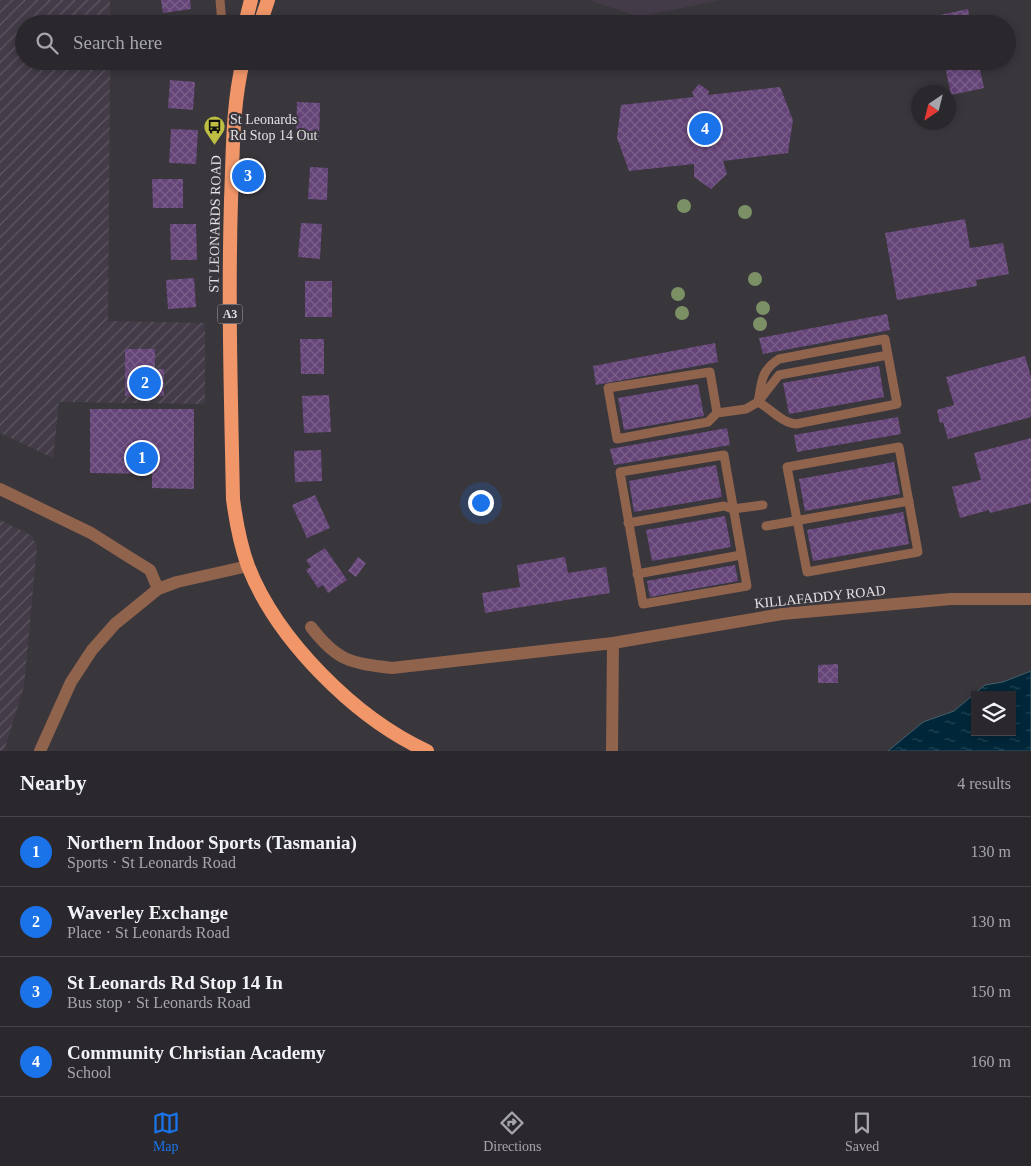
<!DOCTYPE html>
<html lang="en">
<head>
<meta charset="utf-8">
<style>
  body { margin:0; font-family:Georgia,serif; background:#373439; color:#f1f3f6 }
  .controls { position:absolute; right:15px; bottom:15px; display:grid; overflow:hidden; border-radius:0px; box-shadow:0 2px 8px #0003 }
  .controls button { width:45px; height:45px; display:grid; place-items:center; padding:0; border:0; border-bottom:1px solid #474449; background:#2b282d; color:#f1f3f6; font:25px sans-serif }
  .compass { position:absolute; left:911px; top:85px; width:45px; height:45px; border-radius:50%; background:#2b282d; box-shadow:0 2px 8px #0003; rotate:215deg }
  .you { position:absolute; left:480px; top:502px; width:18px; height:18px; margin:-12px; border:4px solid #fff; border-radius:50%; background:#1a73e8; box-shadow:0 0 0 8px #1a73e833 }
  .badge { display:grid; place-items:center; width:32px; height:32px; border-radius:50%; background:#1a73e8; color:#fff; font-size:16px; font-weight:700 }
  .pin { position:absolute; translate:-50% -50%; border:2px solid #fff; box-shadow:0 1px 5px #0006 }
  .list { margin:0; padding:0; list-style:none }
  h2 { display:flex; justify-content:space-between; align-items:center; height:65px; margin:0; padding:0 20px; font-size:21px }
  h2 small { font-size:16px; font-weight:400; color:#a6a6aa }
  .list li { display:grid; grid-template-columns:32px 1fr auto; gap:15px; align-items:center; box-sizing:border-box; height:70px; padding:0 20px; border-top:1px solid #474449 }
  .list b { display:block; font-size:19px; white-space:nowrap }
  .list p { margin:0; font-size:16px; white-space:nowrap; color:#a6a6aa }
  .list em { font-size:16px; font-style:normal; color:#a6a6aa }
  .icon { flex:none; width:28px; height:28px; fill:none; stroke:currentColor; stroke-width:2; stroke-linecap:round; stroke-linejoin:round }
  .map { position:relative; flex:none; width:1031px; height:751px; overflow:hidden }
  .search { position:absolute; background:#2b282d; box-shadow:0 2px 8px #0003; left:15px; right:15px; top:15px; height:55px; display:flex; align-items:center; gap:12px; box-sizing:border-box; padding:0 18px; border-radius:28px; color:#a6a6aa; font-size:19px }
  .sheet { height:345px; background:#2b282d }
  nav { display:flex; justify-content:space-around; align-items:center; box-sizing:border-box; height:70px; border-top:1px solid #474449; background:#2b282d; font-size:14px; color:#a6a6aa }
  nav a { display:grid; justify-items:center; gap:2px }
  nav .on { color:#1a73e8 }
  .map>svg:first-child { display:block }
</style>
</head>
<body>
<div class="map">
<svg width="1031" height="751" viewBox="0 0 1031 751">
  <defs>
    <pattern id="industrial-furrows" width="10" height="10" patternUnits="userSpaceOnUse" patternTransform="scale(1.25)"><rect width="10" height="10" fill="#433c48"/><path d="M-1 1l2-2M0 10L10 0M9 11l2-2" fill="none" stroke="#5e5862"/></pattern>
    <pattern id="water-ripples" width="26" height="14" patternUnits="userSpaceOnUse" patternTransform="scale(1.25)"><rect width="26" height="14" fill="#002739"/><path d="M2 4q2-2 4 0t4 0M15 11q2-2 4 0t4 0" fill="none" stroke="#254656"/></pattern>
    <pattern id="building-cross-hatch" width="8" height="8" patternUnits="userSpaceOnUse" patternTransform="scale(1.25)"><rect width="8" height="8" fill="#654478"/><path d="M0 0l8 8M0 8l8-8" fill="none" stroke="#7b5f8b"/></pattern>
  </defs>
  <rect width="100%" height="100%" fill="#39363c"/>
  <path fill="#433c48" d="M 589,0 L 721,0 L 639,17 Z"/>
  <g fill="url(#industrial-furrows)">
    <path d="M 0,0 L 110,0 L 110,24 L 24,24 L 24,61 L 110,61 L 108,321 L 205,323 L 205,404 L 59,402 L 53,458 L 0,433 Z"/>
    <path d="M 0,520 L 31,535 L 37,546 L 24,686 L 4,751 L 0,751 Z"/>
  </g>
  <path fill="url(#water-ripples)" stroke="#445f6d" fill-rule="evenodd" d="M 1031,671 L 1031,751 L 888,751 L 923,722 L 954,711 L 985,685 L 1003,682 ZM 975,695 L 1012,695 L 1012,732 L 975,732 Z"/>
  <g fill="url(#building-cross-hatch)">
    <path d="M 161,0 L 190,0 L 191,9 L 163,13 Z"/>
    <path d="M 968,9 L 971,24 L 937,24 L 935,16 Z"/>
    <path d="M 944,61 L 978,61 L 984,88 L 951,95 Z"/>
    <path d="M 170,80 L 195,82 L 193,110 L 168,108 Z"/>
    <path d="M 699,84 L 709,91 L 708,95 L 780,87 L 793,120 L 788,153 L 723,161 L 727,174 L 711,189 L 694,177 L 694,164 L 629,171 L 617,138 L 621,105 L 694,97 L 692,92 Z"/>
    <path d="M 297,102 L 320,103 L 319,142 L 296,141 Z"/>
    <path d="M 171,129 L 198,130 L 196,164 L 169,163 Z"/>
    <path d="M 310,167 L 328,168 L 327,200 L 308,199 Z"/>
    <path d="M 152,179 L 183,179 L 183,208 L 153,208 Z"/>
    <path d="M 965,219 L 970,248 L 1003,243 L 1009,274 L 976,280 L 977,286 L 897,300 L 885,233 Z"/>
    <path d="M 301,223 L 322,224 L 320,259 L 298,257 Z"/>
    <path d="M 170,224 L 196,224 L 197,260 L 171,260 Z"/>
    <path d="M 194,278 L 196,307 L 168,309 L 166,280 Z"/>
    <rect x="305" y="281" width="27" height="36"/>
    <path d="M 887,314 L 890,330 L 763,354 L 759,338 Z"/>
    <path d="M 300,339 L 324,339 L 324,374 L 301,374 Z"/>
    <path d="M 715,343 L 718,362 L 596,385 L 593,366 Z"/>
    <path d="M 125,349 L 155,349 L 155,369 L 164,369 L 164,396 L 125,396 Z"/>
    <path d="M 1025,356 L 1031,377 L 1031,417 L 948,439 L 943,422 L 940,423 L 937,410 L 954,405 L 946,377 Z"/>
    <path d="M 879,366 L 884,397 L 789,414 L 783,383 Z"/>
    <path d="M 698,384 L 704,416 L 624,430 L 618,398 Z"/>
    <path d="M 329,395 L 331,432 L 304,433 L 302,396 Z"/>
    <path d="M 90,409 L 194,409 L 194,489 L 152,488 L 152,474 L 90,473 Z"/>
    <path d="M 898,417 L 901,434 L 797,452 L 794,435 Z"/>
    <path d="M 727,428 L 730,445 L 614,465 L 610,449 Z"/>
    <path d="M 1031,438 L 1031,503 L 990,513 L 989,510 L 960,518 L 952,487 L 981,480 L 974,453 Z"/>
    <path d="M 321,450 L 322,481 L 295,482 L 294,451 Z"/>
    <path d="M 894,462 L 900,494 L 805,511 L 799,479 Z"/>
    <path d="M 716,465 L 722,497 L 634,512 L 629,481 Z"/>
    <path d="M 315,495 L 330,528 L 307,538 L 292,505 Z"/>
    <path d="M 903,512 L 909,544 L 813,561 L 807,530 Z"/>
    <path d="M 725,516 L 731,547 L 652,561 L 646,530 Z"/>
    <path d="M 325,548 L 347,580 L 328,593 L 323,585 L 318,588 L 306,570 L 311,567 L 306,560 Z"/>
    <path d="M 358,557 L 366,563 L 356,577 L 348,571 Z"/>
    <path d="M 565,557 L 568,573 L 606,567 L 610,593 L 485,613 L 482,593 L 520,587 L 517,565 Z"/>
    <path d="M 735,565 L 738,581 L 650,597 L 647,581 Z"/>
    <path d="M 838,664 L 838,683 L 818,683 L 818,665 Z"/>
  </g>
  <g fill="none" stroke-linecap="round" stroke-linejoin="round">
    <g stroke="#90634d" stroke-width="9">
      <path d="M 220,0 L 222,24"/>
      <path d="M 717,413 L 710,372 L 608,388 L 617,439 L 708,422 L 717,413 L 746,409 L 758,402 C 762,383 760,371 779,359 L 885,339 L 897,404 L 796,424 C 782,423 770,408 758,402 L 779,375 L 888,355"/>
      <path d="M 899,447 L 918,552 L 807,572 L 787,467 Z"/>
      <path d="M 724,455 L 747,586 L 643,604 L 620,472 Z"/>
      <path d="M 628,523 L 724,506 L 733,509 L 763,505"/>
      <path d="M 766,526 L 909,501"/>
      <path d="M 637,574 L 741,555"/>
    </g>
    <g stroke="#90634d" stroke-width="12">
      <path d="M 0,489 L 91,533 L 129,557 L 150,570 L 158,589"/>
      <path d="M 311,627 C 337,661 350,663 392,668 L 613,643 L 782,614 L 951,599 L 1031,599"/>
      <path d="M 612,751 L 613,643"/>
    </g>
    <path stroke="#90634d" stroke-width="12" d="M 40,751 L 71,682 L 92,650 L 115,624 L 158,589 L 177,582 L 248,566"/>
    <g stroke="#f09669" stroke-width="14">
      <path d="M 245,24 L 251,0"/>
      <path d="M 260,24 L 268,0"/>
      <path d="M 243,61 C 232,107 233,154 231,200 C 228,300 231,400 233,499 C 236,522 240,544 248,566 C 277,640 355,718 427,751"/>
    </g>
  </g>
  <g fill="#7b9165">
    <circle cx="684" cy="206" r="7"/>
    <circle cx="745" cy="212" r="7"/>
    <circle cx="755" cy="279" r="7"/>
    <circle cx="678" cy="294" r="7"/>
    <circle cx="763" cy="308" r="7"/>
    <circle cx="682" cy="313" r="7"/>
    <circle cx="760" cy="324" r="7"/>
  </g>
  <defs>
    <symbol id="bus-pin" viewBox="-11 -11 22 30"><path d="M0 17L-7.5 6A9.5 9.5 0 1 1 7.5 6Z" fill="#bebf42" stroke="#39363c"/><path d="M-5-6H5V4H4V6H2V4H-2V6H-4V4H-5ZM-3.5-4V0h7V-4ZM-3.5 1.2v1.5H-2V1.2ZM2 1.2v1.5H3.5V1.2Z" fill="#111"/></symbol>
  </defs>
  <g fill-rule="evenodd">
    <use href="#bus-pin" x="202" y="114" width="25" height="34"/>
  </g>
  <g text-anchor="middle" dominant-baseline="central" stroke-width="4.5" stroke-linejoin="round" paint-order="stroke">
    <rect fill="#39363c" stroke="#b0aeb2" stroke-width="1" x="217.5" y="304.5" width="25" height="19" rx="4"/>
    <g font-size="12" font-weight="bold" fill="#e3e1e5">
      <text x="230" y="314">A3</text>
    </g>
    <g font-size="14" fill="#e3e1e5" stroke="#39363c" text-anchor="start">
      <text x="230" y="119">St Leonards<tspan x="230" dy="16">Rd Stop 14 Out</tspan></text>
    </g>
    <g font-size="14" fill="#e3e1e5" stroke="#39363c">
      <text transform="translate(215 224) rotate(-89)">ST LEONARDS ROAD</text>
      <text transform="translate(820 597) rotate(-6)">KILLAFADDY ROAD</text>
    </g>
  </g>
</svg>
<div class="controls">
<button><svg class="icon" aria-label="layers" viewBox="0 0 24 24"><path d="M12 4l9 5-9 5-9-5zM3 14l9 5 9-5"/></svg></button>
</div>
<svg class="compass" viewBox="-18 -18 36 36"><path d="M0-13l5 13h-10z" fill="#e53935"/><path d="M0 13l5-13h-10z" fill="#a6a6aa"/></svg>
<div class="you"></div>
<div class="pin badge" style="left:142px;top:458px">1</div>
<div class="pin badge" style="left:145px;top:383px">2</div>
<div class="pin badge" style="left:248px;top:176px">3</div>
<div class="pin badge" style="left:705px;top:129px">4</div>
<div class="search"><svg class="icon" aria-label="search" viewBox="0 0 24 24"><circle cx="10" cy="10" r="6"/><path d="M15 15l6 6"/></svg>Search here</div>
</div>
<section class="sheet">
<h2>Nearby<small>4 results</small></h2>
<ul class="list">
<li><span class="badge">1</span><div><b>Northern Indoor Sports (Tasmania)</b><p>Sports · St Leonards Road</p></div><em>130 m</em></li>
<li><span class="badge">2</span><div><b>Waverley Exchange</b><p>Place · St Leonards Road</p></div><em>130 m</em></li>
<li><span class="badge">3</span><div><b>St Leonards Rd Stop 14 In</b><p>Bus stop · St Leonards Road</p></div><em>150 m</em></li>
<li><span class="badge">4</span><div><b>Community Christian Academy</b><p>School</p></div><em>160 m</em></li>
</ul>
</section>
<nav>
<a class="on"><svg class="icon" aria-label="map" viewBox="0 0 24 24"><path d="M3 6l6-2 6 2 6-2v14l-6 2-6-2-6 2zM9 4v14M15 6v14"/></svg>Map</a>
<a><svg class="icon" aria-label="directions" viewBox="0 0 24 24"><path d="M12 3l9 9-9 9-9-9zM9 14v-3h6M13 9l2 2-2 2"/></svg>Directions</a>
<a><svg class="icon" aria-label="saved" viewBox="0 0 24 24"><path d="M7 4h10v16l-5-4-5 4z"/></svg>Saved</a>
</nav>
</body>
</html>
